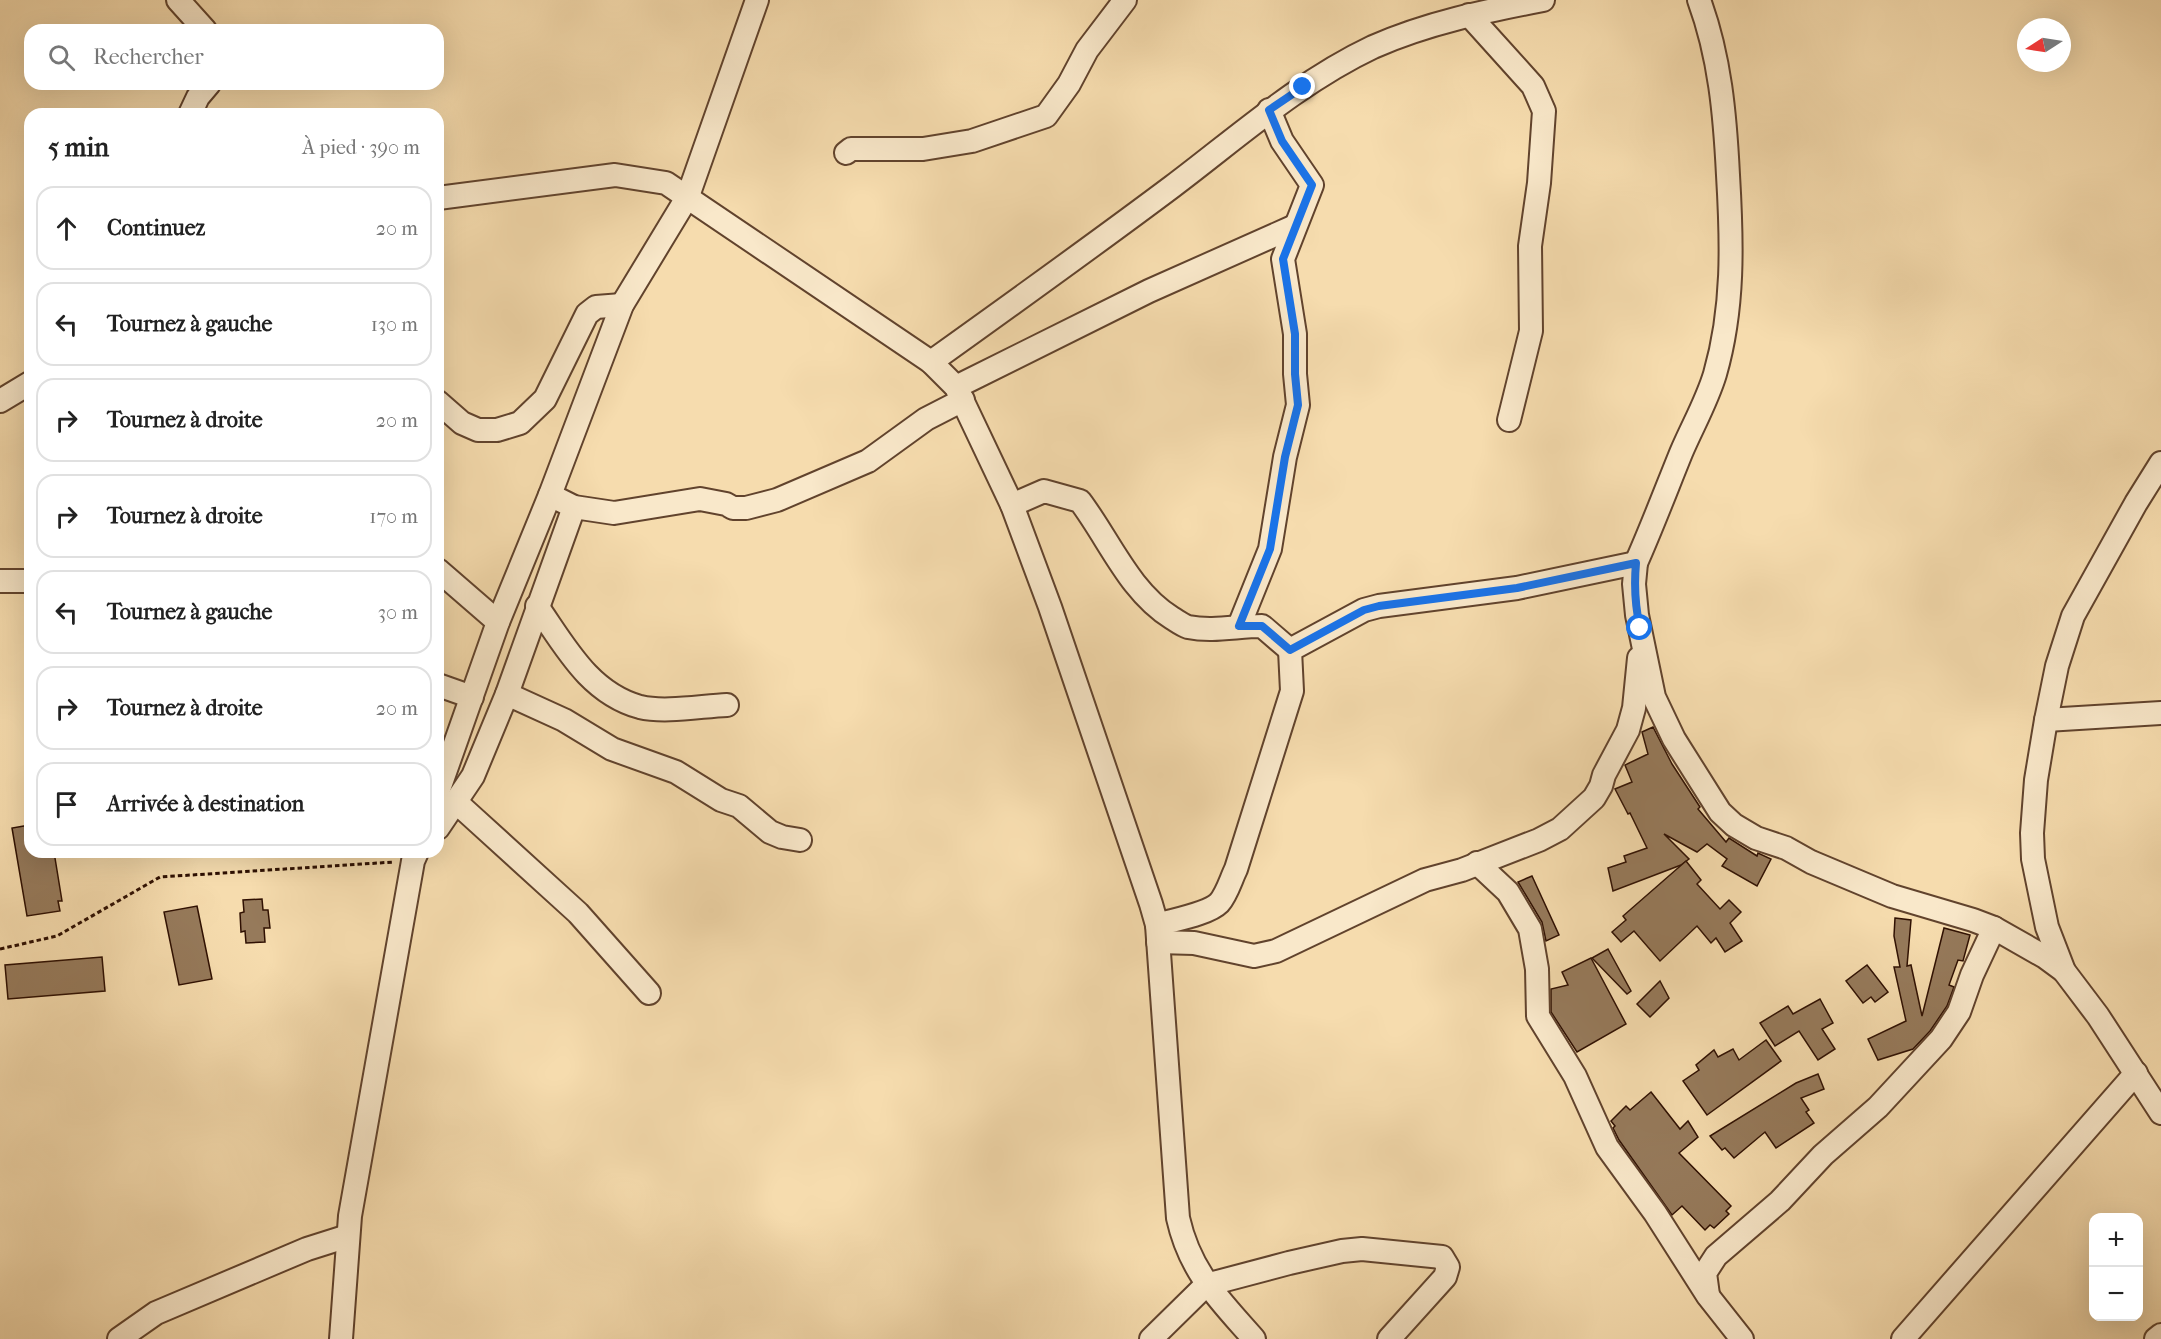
<!DOCTYPE html>
<html lang="fr">
<head>
<meta charset="utf-8">
<style>
  body { margin:0; font-family:"IM FELL French Canon",serif; background:#f2f2f2; color:#222 }
  .controls { position:absolute; right:18px; bottom:18px; display:grid; overflow:hidden; border-radius:12px; box-shadow:0 6px 24px #0002 }
  .controls button { width:54px; height:54px; display:grid; place-items:center; padding:0; border:0; border-bottom:2px solid #e0e0e0; background:#fff; color:#222; font:30px sans-serif }
  .compass { position:absolute; left:2017px; top:18px; width:54px; height:54px; border-radius:50%; background:#fff; box-shadow:0 6px 24px #0002; rotate:258deg }
  .stop { position:absolute; width:18px; height:18px; margin:-14px; border:4px solid #1a73e8; border-radius:50%; background:#fff }
  .stop.end { background:#1a73e8; border-color:#fff; box-shadow:0 2px 6px #0008 }
  .list { margin:0; padding:0; list-style:none }
  h2 { display:flex; justify-content:space-between; align-items:center; height:78px; margin:0; padding:0 24px; font-size:26px }
  h2 small { font-size:20px; font-weight:400; color:#767676 }
  .list li { display:grid; grid-template-columns:39px 1fr auto; gap:18px; align-items:center; box-sizing:border-box; height:84px; margin:0 12px 12px; padding:0 12px; border:2px solid #e0e0e0; border-radius:18px }
  .list b { display:block; font-size:22px; white-space:nowrap }
  .list em { font-size:20px; font-style:normal; color:#767676 }
  .icon { flex:none; width:33px; height:33px; fill:none; stroke:currentColor; stroke-width:2; stroke-linecap:round; stroke-linejoin:round }
  .map { position:relative; flex:none; width:2161px; height:1339px; overflow:hidden }
  .search { position:absolute; background:#fff; box-shadow:0 6px 24px #0002; left:24px; top:24px; width:420px; height:66px; display:flex; align-items:center; gap:15px; box-sizing:border-box; padding:0 21px; border-radius:18px; color:#767676; font-size:22px }
  .panel { position:absolute; background:#fff; box-shadow:0 6px 24px #0002; left:24px; top:108px; width:420px; height:750px; border-radius:18px }
  .map>svg:first-child { display:block }
</style>
</head>
<body>
<div class="map">
<svg width="2161" height="1339" viewBox="0 0 2161 1339">
  <rect width="100%" height="100%" fill="#f6dcae"/>
  <filter id="stains"><feTurbulence type="fractalNoise" baseFrequency=".00333" numOctaves="4"/><feColorMatrix values="0 0 0 0 .2 0 0 0 0 .09 0 0 0 0 .02 0 0 0 .5 -.17"/></filter>
  <radialGradient id="worn" r=".72"><stop offset=".6" stop-color="#630" stop-opacity="0"/><stop offset="1" stop-color="#630" stop-opacity=".3"/></radialGradient>
  <g fill="#967a5b" stroke="#2f1002" stroke-width="1.5">
    <path d="M 1653,727 L 1672,764 L 1700,807 L 1698,809 L 1726,842 L 1729,838 L 1757,856 L 1758,853 L 1771,859 L 1757,886 L 1722,866 L 1727,859 L 1707,844 L 1697,852 L 1664,834 L 1689,859 L 1681,865 L 1613,891 L 1608,868 L 1626,862 L 1624,856 L 1647,848 L 1630,813 L 1628,814 L 1615,789 L 1632,782 L 1625,765 L 1648,754 L 1642,732 Z"/>
    <path d="M 30,825 L 30,852 L 54,852 L 62,901 L 58,901 L 60,911 L 27,916 L 12,828 Z"/>
    <path d="M 1686,861 L 1701,880 L 1697,884 L 1720,909 L 1729,900 L 1741,912 L 1730,923 L 1742,941 L 1725,952 L 1716,938 L 1711,943 L 1697,926 L 1660,961 L 1634,931 L 1621,942 L 1612,932 L 1626,920 L 1623,916 Z"/>
    <path d="M 1532,876 L 1559,935 L 1546,941 L 1542,922 L 1518,882 Z"/>
    <path d="M 262,899 L 263,910 L 268,910 L 270,928 L 264,928 L 265,942 L 246,943 L 245,931 L 241,932 L 240,913 L 244,912 L 243,900 Z"/>
    <path d="M 197,906 L 212,979 L 179,985 L 164,912 Z"/>
    <path d="M 1895,918 L 1911,920 L 1907,966 L 1911,965 L 1922,1016 L 1944,928 L 1970,935 L 1963,961 L 1958,960 L 1949,985 L 1954,987 L 1947,1006 L 1930,1031 L 1913,1049 L 1878,1060 L 1868,1039 L 1906,1021 L 1894,967 L 1900,967 L 1894,936 Z"/>
    <path d="M 1608,949 L 1631,991 L 1627,994 L 1592,958 Z"/>
    <path d="M 102,957 L 105,991 L 8,999 L 5,965 Z"/>
    <path d="M 1591,958 L 1626,1024 L 1577,1052 L 1551,1012 L 1551,989 L 1568,985 L 1562,972 Z"/>
    <path d="M 1867,965 L 1888,992 L 1875,1002 L 1871,997 L 1863,1003 L 1846,981 Z"/>
    <path d="M 1660,981 L 1669,998 L 1650,1017 L 1637,1004 Z"/>
    <path d="M 1820,999 L 1833,1023 L 1822,1029 L 1835,1049 L 1818,1060 L 1799,1031 L 1775,1046 L 1760,1023 L 1788,1006 L 1793,1014 Z"/>
    <path d="M 1766,1040 L 1781,1061 L 1707,1115 L 1683,1081 L 1699,1070 L 1696,1065 L 1714,1050 L 1718,1057 L 1733,1049 L 1739,1060 Z"/>
    <path d="M 1818,1074 L 1824,1089 L 1801,1098 L 1809,1110 L 1806,1112 L 1814,1123 L 1776,1148 L 1765,1132 L 1734,1158 L 1725,1148 L 1722,1150 L 1710,1136 L 1796,1083 Z"/>
    <path d="M 1651,1092 L 1680,1129 L 1688,1121 L 1698,1137 L 1679,1153 L 1731,1206 L 1726,1211 L 1729,1214 L 1714,1228 L 1710,1225 L 1705,1230 L 1682,1206 L 1672,1215 L 1619,1140 L 1613,1128 L 1615,1126 L 1611,1121 L 1626,1106 L 1630,1110 Z"/>
  </g>
  <g fill="none" stroke-linecap="round" stroke-linejoin="round">
    <defs>
      <g id="minor">
        <path d="M 178,0 L 205,30"/>
        <path d="M 1699,0 C 1720,57 1725,115 1728,175 C 1732,242 1734,308 1715,374 C 1707,401 1692,427 1681,453 C 1666,490 1652,527 1636,563 L 1634,584 L 1637,615 L 1654,697 L 1674,739 L 1720,812 L 1734,825 L 1756,838 L 1786,848 L 1811,862 L 1892,896 L 1973,920 L 1994,928 L 2045,957 L 2064,971"/>
        <path d="M 1469,15 L 1533,86 L 1544,111 L 1539,183 L 1530,246 L 1531,331 L 1509,420"/>
        <path d="M 190,114 L 198,97 L 209,84"/>
        <path d="M 846,153 L 851,149 L 923,149 L 972,141 L 1046,116 L 1069,84 L 1087,50 L 1125,0"/>
        <path d="M 438,198 L 615,175 L 666,183 L 931,362 L 956,387 L 1012,505 L 1050,607 L 1151,904 L 1157,925 L 1178,1218 C 1190,1272 1219,1299 1254,1339"/>
        <path d="M 931,362 C 1012,304 1093,246 1173,186 C 1238,137 1299,82 1373,47 C 1427,23 1486,11 1543,0"/>
        <path d="M 956,387 L 1149,291 L 1295,226"/>
        <path d="M 0,401 L 30,383"/>
        <path d="M 438,402 L 462,423 L 478,430 L 497,430 L 520,423 L 545,399 L 587,314 L 596,307 L 622,305"/>
        <path d="M 2161,463 L 2136,503 L 2073,616 L 2057,666 L 2046,720 L 2036,780 L 2032,833 L 2033,859 L 2047,927 L 2064,971 L 2098,1016 L 2161,1113"/>
        <path d="M 550,495 L 574,507 L 614,513 L 700,499 L 726,504 L 733,508 L 746,508 L 777,500 L 868,461 L 926,419 L 963,400"/>
        <path d="M 1012,505 L 1044,491 L 1080,501 C 1110,541 1129,591 1172,618 C 1177,621 1182,625 1188,627 C 1213,632 1237,626 1262,626 L 1290,650"/>
        <path d="M 438,570 L 498,622"/>
        <path d="M 0,581 L 30,581"/>
        <path d="M 537,606 C 565,646 589,693 640,707 C 665,713 702,706 727,705"/>
        <path d="M 1239,626 L 1270,549 L 1285,457 L 1298,405 L 1295,374 L 1295,334 L 1283,259 L 1312,185 L 1282,141 L 1269,110"/>
        <path d="M 438,685 L 472,697"/>
        <path d="M 507,694 L 564,720 L 612,749 L 676,772 L 721,800 L 739,806 L 770,832 L 782,837 L 800,840"/>
        <path d="M 2046,720 L 2161,713"/>
        <path d="M 438,792 L 498,622 L 550,495 L 622,305 L 688,196 L 757,0"/>
        <path d="M 457,803 L 578,913 L 649,993"/>
        <path d="M 438,828 L 473,776 L 507,694 L 574,507"/>
        <path d="M 1477,863 L 1508,892 L 1530,929 L 1537,969 L 1538,1016 L 1575,1076 L 1607,1147 L 1655,1213 L 1708,1296 L 1742,1339"/>
        <path d="M 1157,925 C 1173,920 1208,914 1219,903 C 1227,894 1231,879 1236,869 L 1292,691 L 1290,650 L 1364,610 L 1379,606 L 1517,588 L 1636,563"/>
        <path d="M 1158,942 L 1194,943 L 1254,956 L 1276,951 L 1425,880 L 1462,870 L 1539,840 L 1560,829 L 1594,798 L 1601,786 L 1604,775 L 1628,730 L 1634,708 L 1639,658"/>
        <path d="M 1708,1295 L 1705,1273 L 1716,1256 L 1780,1201 L 1823,1155 L 1878,1107 L 1941,1039 L 1959,1012 L 1972,975 L 1994,928"/>
        <path d="M 119,1339 L 156,1313 L 307,1249 L 348,1236"/>
        <path d="M 341,1339 L 350,1216 L 413,861 L 417,852"/>
        <path d="M 1151,1339 L 1206,1285 L 1289,1263 L 1342,1251 L 1362,1249 L 1442,1257 L 1448,1267 L 1445,1277 L 1389,1339"/>
        <path d="M 1903,1339 L 2136,1073"/>
        <path d="M 2156,1339 L 2161,1335"/>
      </g>
    </defs>
    <use href="#minor" stroke="#61432d" stroke-width="26"/>
    <path stroke="#2f1002" stroke-width="3" stroke-dasharray="4.5 3" stroke-linecap="butt" d="M 0,949 L 57,936 L 160,877 L 394,862"/>
    <use href="#minor" stroke="#f9e8ca" stroke-width="22"/>
  </g>
  <g fill="none" stroke-linecap="round" stroke-linejoin="round">
    <path stroke="#1a73e8" stroke-width="8" d="M 1303,87 L 1269,110 L 1282,141 L 1312,185 L 1283,259 L 1295,334 L 1295,374 L 1298,405 L 1285,457 L 1270,549 L 1239,626 L 1262,626 L 1290,650 L 1364,610 L 1379,606 L 1517,588 L 1636,563 C 1634,585 1635,606 1640,628"/>
  </g>
  <rect width="100%" height="100%" filter="url(#stains)"/>
  <rect width="100%" height="100%" fill="url(#worn)"/>
</svg>
<div class="controls">
<button>+</button>
<button>−</button>
</div>
<svg class="compass" viewBox="-18 -18 36 36"><path d="M0-13l5 13h-10z" fill="#e53935"/><path d="M0 13l5-13h-10z" fill="#767676"/></svg>
<div class="stop" style="left:1640px;top:628px"></div>
<div class="stop end" style="left:1303px;top:87px"></div>
<div class="search"><svg class="icon" aria-label="search" viewBox="0 0 24 24"><circle cx="10" cy="10" r="6"/><path d="M15 15l6 6"/></svg>Rechercher</div>
<section class="panel">
<h2>5 min<small>À pied · 390 m</small></h2>
<ul class="list">
<li><svg class="icon" aria-label="ahead" viewBox="0 0 24 24"><path d="M12 20V5M6 11l6-6 6 6"/></svg><div><b>Continuez</b></div><em>20 m</em></li>
<li><svg class="icon" aria-label="left" viewBox="0 0 24 24"><path d="M17 20v-9H6M10 6l-5 5 5 5"/></svg><div><b>Tournez à gauche</b></div><em>130 m</em></li>
<li><svg class="icon" aria-label="right" viewBox="0 0 24 24"><path d="M7 20v-9h11M14 6l5 5-5 5"/></svg><div><b>Tournez à droite</b></div><em>20 m</em></li>
<li><svg class="icon" aria-label="right" viewBox="0 0 24 24"><path d="M7 20v-9h11M14 6l5 5-5 5"/></svg><div><b>Tournez à droite</b></div><em>170 m</em></li>
<li><svg class="icon" aria-label="left" viewBox="0 0 24 24"><path d="M17 20v-9H6M10 6l-5 5 5 5"/></svg><div><b>Tournez à gauche</b></div><em>30 m</em></li>
<li><svg class="icon" aria-label="right" viewBox="0 0 24 24"><path d="M7 20v-9h11M14 6l5 5-5 5"/></svg><div><b>Tournez à droite</b></div><em>20 m</em></li>
<li><svg class="icon" aria-label="arrive" viewBox="0 0 24 24"><path d="M6 21V4h12l-3 4 3 4H6"/></svg><div><b>Arrivée à destination</b></div></li>
</ul>
</section>
</div>
</body>
</html>
